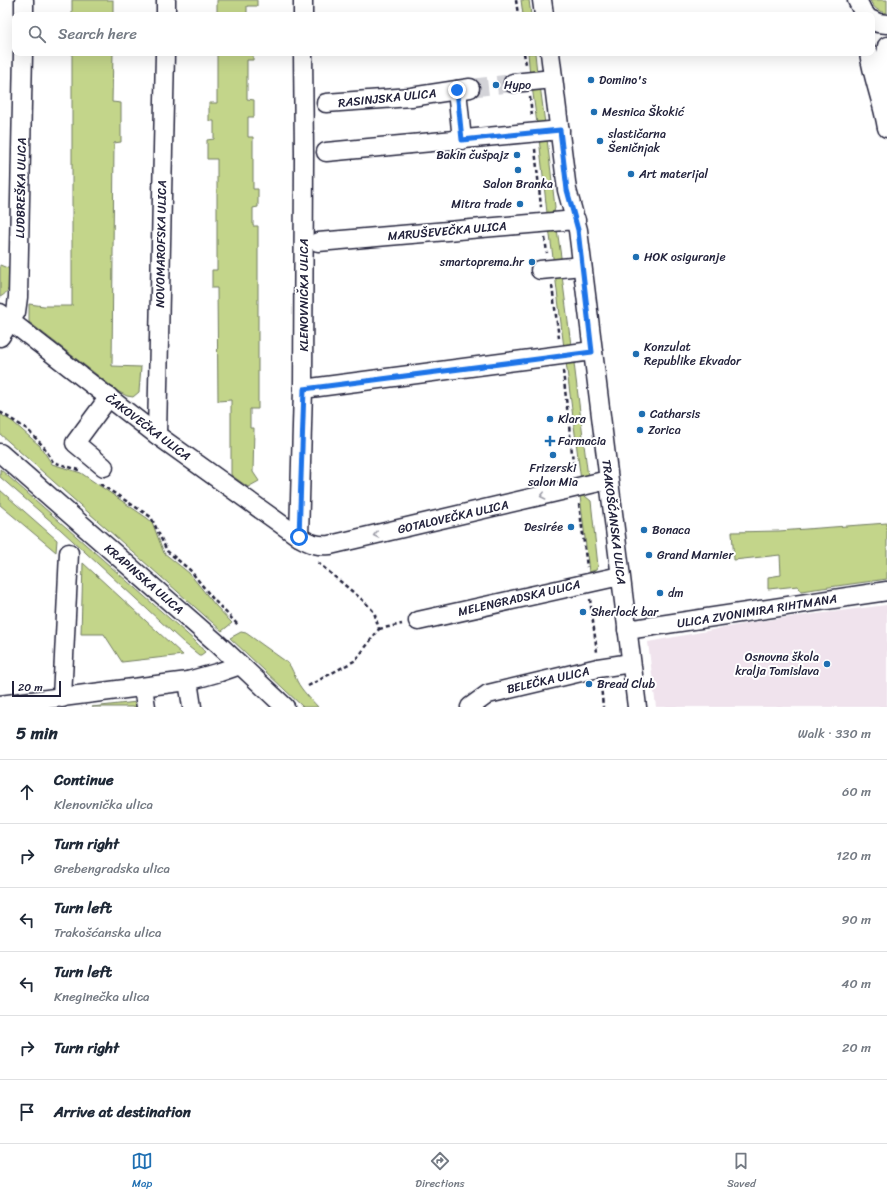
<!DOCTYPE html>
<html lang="en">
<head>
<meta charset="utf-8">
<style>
  body { margin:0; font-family:Sriracha,sans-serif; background:#f2f2f3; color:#1f2937 }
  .scale { position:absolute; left:12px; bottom:10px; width:49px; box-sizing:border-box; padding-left:4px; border:2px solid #22223b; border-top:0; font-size:11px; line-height:14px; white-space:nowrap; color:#22223b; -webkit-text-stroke:3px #fff; paint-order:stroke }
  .stop { position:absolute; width:12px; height:12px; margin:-9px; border:3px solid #1a73e8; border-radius:50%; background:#fff }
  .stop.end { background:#1a73e8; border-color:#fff; box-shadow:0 1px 4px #0008 }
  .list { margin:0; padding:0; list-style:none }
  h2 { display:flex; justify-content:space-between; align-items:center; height:52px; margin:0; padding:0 16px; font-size:17px }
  h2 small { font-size:13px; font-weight:400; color:#747a83 }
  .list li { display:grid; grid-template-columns:26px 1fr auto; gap:12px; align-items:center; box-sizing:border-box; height:64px; padding:0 16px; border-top:1px solid #e0e1e3 }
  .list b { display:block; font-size:15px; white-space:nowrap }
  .list p { margin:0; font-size:13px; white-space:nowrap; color:#747a83 }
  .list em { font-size:13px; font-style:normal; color:#747a83 }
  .icon { flex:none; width:22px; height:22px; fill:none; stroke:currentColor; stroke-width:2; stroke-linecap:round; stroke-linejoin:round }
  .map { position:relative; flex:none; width:887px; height:707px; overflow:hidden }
  .search { position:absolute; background:#fff; box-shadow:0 4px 16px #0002; left:12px; right:12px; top:12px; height:44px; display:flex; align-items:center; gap:10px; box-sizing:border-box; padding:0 14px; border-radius:8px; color:#747a83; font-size:15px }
  .sheet { height:436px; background:#fff }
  nav { display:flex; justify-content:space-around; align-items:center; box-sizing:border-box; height:56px; border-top:1px solid #e0e1e3; background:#fff; font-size:11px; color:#747a83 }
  nav a { display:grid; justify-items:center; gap:2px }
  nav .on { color:#1f6fb2 }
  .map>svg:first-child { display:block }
</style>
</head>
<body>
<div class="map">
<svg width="887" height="707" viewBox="0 0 887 707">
  <rect width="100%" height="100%" fill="#fff"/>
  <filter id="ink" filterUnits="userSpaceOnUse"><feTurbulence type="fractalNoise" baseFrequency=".025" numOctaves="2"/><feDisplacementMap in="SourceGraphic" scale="8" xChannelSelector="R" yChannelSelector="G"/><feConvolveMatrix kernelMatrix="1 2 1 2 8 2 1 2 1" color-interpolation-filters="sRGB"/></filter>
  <g filter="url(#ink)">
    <path fill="#f0e3ed" d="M 887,605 L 887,707 L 656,707 L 648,642 L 760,621 Z"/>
    <g fill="#c3d58a" stroke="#727c62">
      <rect x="72" y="0" width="41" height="15"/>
      <path d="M 217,0 L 257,0 L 257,6 L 247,6 L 247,15 L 217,15 Z"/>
      <path d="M 521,0 L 529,0 L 531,15 L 523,15 Z"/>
      <path d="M 870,0 L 887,0 L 887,13 C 879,12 873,8 870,0 Z"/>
      <path d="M 72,53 L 113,53 L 112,102 L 121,103 L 121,142 L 114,143 L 112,366 L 141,367 L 139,392 L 133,397 L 127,396 L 119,392 L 29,322 L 29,304 L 44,306 L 72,306 Z"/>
      <path d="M 217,53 L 253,53 L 253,60 L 247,60 L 247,99 L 254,100 L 254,117 L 248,117 L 248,137 L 253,137 L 253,189 L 258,189 L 258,207 L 253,208 L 253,226 L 258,226 L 258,409 L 250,409 L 250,428 L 254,428 L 253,472 L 259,481 L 248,487 L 231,475 L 231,400 L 218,401 L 217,288 L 212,288 L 212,270 L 217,270 L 217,159 L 207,159 L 207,140 L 214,139 L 214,121 L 209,121 L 209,103 L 217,103 Z"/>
      <path d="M 528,53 L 535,53 L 537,73 L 530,76 Z"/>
      <path d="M 540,85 L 545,124 L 537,124 L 532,86 Z"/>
      <path d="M 539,138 L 547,139 L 555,207 L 554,212 L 547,213 Z"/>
      <path d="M 549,228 L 557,229 L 562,264 L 554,265 Z"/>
      <path d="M 0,265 L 10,269 C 10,281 12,291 0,297 Z"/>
      <path d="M 555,274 L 562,276 L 571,345 L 564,348 Z"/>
      <path d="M 573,361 L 574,363 L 588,477 L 581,481 L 566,362 Z"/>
      <path d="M 0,414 L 13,422 L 40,446 L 52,464 L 81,473 L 147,518 L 152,522 L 164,553 L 189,573 L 215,605 L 232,623 L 222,631 L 0,434 Z"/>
      <path d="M 0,469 L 195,641 L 205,652 L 201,655 L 199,655 L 184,643 L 61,530 L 0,477 Z"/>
      <path d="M 0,490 L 57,540 L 56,552 L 0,505 Z"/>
      <path d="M 580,496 L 585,496 L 591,501 L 598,566 L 596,570 L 589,572 Z"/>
      <path d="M 887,523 L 887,579 L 801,591 L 798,586 L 768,589 L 768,577 L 781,575 L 780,555 L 734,560 L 732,532 L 779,531 Z"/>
      <path d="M 83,563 L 183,655 L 122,662 L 104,634 L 81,634 Z"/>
      <path d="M 241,632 L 246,633 L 288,663 C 292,668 294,675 297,681 C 302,691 310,698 318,707 L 303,707 L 230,638 Z"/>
      <path d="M 137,702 L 139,707 L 92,707 Z"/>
    </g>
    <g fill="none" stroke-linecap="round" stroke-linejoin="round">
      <path stroke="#d3d3d8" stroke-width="18" stroke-dasharray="18 9" stroke-linecap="butt" d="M 470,88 L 513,83"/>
      <defs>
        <g id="minor">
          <path d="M 303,0 L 303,15"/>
          <path d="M 542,0 L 544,15"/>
          <path d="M 857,0 L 863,12 L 866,15"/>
          <path d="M 24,15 L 24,0"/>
          <path d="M 166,15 L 166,0"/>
          <path d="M 872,20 L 878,23 L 887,24"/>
          <path d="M 550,53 L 567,190 L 578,230 L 637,707"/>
          <path d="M 869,53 C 873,79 883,102 887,128"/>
          <path d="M 513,83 L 553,79"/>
          <path d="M 457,90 L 462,140"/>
          <path d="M 884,97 L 887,46"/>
          <path d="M 326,103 L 411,97 L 470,88"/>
          <path d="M 326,152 L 560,130"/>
          <path d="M 318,242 L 576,220"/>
          <path d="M 540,270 L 582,266"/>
          <path d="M 0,313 L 157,435 L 299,537 C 311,544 317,546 330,545 L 608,480"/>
          <path d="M 0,337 L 16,312 L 18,297 L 23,53"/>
          <path d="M 303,389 L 592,351"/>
          <path d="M 157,435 L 165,53"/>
          <path d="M 0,453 L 218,644 L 285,707"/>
          <path d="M 104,467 L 75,443 L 109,397"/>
          <path d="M 299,537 L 303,389 L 304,154 L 303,53"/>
          <path d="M 418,621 L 620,576"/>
          <path d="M 627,630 L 887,591"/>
          <path d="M 188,681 L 192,707"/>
          <path d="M 143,687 L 146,707"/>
          <path d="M 62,698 L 69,553"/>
          <path d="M 0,705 L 188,681 L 220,672 L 240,665"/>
          <path d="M 470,707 L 488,694 L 598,668 L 631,663"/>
        </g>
      </defs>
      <use href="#minor" stroke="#22223b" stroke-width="21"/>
      <g stroke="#22223b" stroke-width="2.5" stroke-dasharray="4 3" stroke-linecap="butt">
        <path d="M 516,0 L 518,15"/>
        <path d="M 524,53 L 526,64"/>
        <path d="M 530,97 L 532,116"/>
        <path d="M 535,149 L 541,207"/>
        <path d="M 545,238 L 547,253"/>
        <path d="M 552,286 L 559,338"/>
        <path d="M 563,371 L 574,471"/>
        <path d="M 0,412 L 27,429 L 44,447 L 53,462 L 79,470"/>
        <path d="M 100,484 L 151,517 L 167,551 L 190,570 L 213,599 L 239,626"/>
        <path d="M 579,504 L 587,567"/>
        <path d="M 590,599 L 597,652"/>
        <path d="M 379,629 L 402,624"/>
        <path d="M 601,685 L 603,707"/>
        <path d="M 308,686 L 356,660 L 379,629 L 374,612 L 365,602 L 317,562"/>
      </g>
      <use href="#minor" stroke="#fff" stroke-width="18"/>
    </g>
    <defs><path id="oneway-chevron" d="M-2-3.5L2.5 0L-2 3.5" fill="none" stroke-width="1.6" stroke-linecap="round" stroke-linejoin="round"/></defs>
    <g stroke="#9c9ca7">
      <use href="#oneway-chevron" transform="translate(543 496) rotate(167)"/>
      <use href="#oneway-chevron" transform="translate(376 535) rotate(167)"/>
    </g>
  </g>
  <g fill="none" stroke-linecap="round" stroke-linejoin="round" filter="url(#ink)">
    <path stroke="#1a73e8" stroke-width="5" d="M 299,537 L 304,389 L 592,352 L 578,230 L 567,190 L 560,130 L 462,140 L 457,90"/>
  </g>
  <g fill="#1f6fb2" stroke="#fff" stroke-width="1.5">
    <circle cx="591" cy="80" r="4"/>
    <circle cx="496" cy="85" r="4"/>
    <circle cx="594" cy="112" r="4"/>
    <circle cx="600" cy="141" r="4"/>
    <circle cx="517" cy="155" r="4"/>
    <circle cx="518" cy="170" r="4"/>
    <circle cx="631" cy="174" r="4"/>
    <circle cx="520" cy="204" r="4"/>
    <circle cx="636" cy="257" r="4"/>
    <circle cx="532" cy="262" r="4"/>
    <circle cx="636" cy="354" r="4"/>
    <circle cx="642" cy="414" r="4"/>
    <circle cx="550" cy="419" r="4"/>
    <circle cx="640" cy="430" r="4"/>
    <path d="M548 435h4v4h4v4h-4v4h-4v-4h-4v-4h4z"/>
    <circle cx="553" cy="455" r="4"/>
    <circle cx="571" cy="527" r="4"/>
    <circle cx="644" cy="530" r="4"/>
    <circle cx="649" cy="555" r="4"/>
    <circle cx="660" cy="593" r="4"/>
    <circle cx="583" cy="612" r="4"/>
    <circle cx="827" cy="664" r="4"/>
    <circle cx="589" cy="684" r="4"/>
  </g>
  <g text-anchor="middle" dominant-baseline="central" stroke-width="4" stroke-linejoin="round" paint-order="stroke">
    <g font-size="12" fill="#22223b" stroke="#fff" text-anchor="start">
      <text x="599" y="80">Domino's</text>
      <text x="504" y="85">Hypo</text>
      <text x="602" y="112">Mesnica Škokić</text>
      <text x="608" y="134">slastičarna<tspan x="608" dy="14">Šeničnjak</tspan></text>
      <text x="509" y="155" text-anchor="end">Bakin čušpajz</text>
      <text x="639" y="174">Art materijal</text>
      <text x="518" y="184" text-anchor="middle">Salon Branka</text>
      <text x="512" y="204" text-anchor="end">Mitra trade</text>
      <text x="644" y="257">HOK osiguranje</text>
      <text x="524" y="262" text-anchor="end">smartoprema.hr</text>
      <text x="644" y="347">Konzulat<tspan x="644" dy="14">Republike Ekvador</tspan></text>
      <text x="650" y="414">Catharsis</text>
      <text x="558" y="419">Klara</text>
      <text x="648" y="430">Zorica</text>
      <text x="558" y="441">Farmacia</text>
      <text x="553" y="468" text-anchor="middle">Frizerski<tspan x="553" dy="14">salon Mia</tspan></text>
      <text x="563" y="527" text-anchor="end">Desirée</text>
      <text x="652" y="530">Bonaca</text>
      <text x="657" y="555">Grand Marnier</text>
      <text x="668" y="593">dm</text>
      <text x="591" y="612">Sherlock bar</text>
      <text x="819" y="657" text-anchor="end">Osnovna škola<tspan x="819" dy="14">kralja Tomislava</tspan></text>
      <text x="597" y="684">Bread Club</text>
    </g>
    <g font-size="12" fill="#22223b" stroke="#fff">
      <text transform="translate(387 98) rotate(-6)">RASINJSKA ULICA</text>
      <text transform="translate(21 188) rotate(-89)">LUDBREŠKA ULICA</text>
      <text transform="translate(447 231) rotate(-5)">MARUŠEVEČKA ULICA</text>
      <text transform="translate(161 244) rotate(-89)">NOVOMAROFSKA ULICA</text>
      <text transform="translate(304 295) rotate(-90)">KLENOVNIČKA ULICA</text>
      <text transform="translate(148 427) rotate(37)">ČAKOVEČKA ULICA</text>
      <text transform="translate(453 517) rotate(-13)">GOTALOVEČKA ULICA</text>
      <text transform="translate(614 522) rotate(83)">TRAKOŠĆANSKA ULICA</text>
      <text transform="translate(144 579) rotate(41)">KRAPINSKA ULICA</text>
      <text transform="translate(519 598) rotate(-13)">MELENGRADSKA ULICA</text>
      <text transform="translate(757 611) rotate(-9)">ULICA ZVONIMIRA RIHTMANA</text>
      <text transform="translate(548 680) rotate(-13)">BELEČKA ULICA</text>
    </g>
  </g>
</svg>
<div class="scale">20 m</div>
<div class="stop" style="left:299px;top:537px"></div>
<div class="stop end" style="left:457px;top:90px"></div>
<div class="search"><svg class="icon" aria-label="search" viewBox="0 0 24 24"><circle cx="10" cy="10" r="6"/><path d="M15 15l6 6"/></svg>Search here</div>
</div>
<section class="sheet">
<h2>5 min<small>Walk · 330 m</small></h2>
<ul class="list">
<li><svg class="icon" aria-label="ahead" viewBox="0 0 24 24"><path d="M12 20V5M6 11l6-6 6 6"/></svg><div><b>Continue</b><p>Klenovnička ulica</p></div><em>60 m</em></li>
<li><svg class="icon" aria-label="right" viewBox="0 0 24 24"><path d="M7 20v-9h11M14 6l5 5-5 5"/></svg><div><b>Turn right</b><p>Grebengradska ulica</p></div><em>120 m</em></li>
<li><svg class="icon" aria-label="left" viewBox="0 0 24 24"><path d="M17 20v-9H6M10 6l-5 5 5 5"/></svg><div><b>Turn left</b><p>Trakošćanska ulica</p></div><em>90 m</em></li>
<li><svg class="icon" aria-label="left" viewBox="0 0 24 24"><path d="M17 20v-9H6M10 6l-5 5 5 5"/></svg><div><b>Turn left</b><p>Kneginečka ulica</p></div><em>40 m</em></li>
<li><svg class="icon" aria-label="right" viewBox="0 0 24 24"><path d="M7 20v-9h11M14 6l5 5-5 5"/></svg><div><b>Turn right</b></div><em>20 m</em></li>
<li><svg class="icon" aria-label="arrive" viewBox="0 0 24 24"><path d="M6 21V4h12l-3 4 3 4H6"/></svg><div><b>Arrive at destination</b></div></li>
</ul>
</section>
<nav>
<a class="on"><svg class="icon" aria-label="map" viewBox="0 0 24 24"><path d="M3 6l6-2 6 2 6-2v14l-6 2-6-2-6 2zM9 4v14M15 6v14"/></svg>Map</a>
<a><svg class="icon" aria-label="directions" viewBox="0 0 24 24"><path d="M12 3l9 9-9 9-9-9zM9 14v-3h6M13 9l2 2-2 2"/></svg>Directions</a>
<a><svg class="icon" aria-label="saved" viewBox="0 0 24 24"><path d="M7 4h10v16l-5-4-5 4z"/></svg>Saved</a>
</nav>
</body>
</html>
